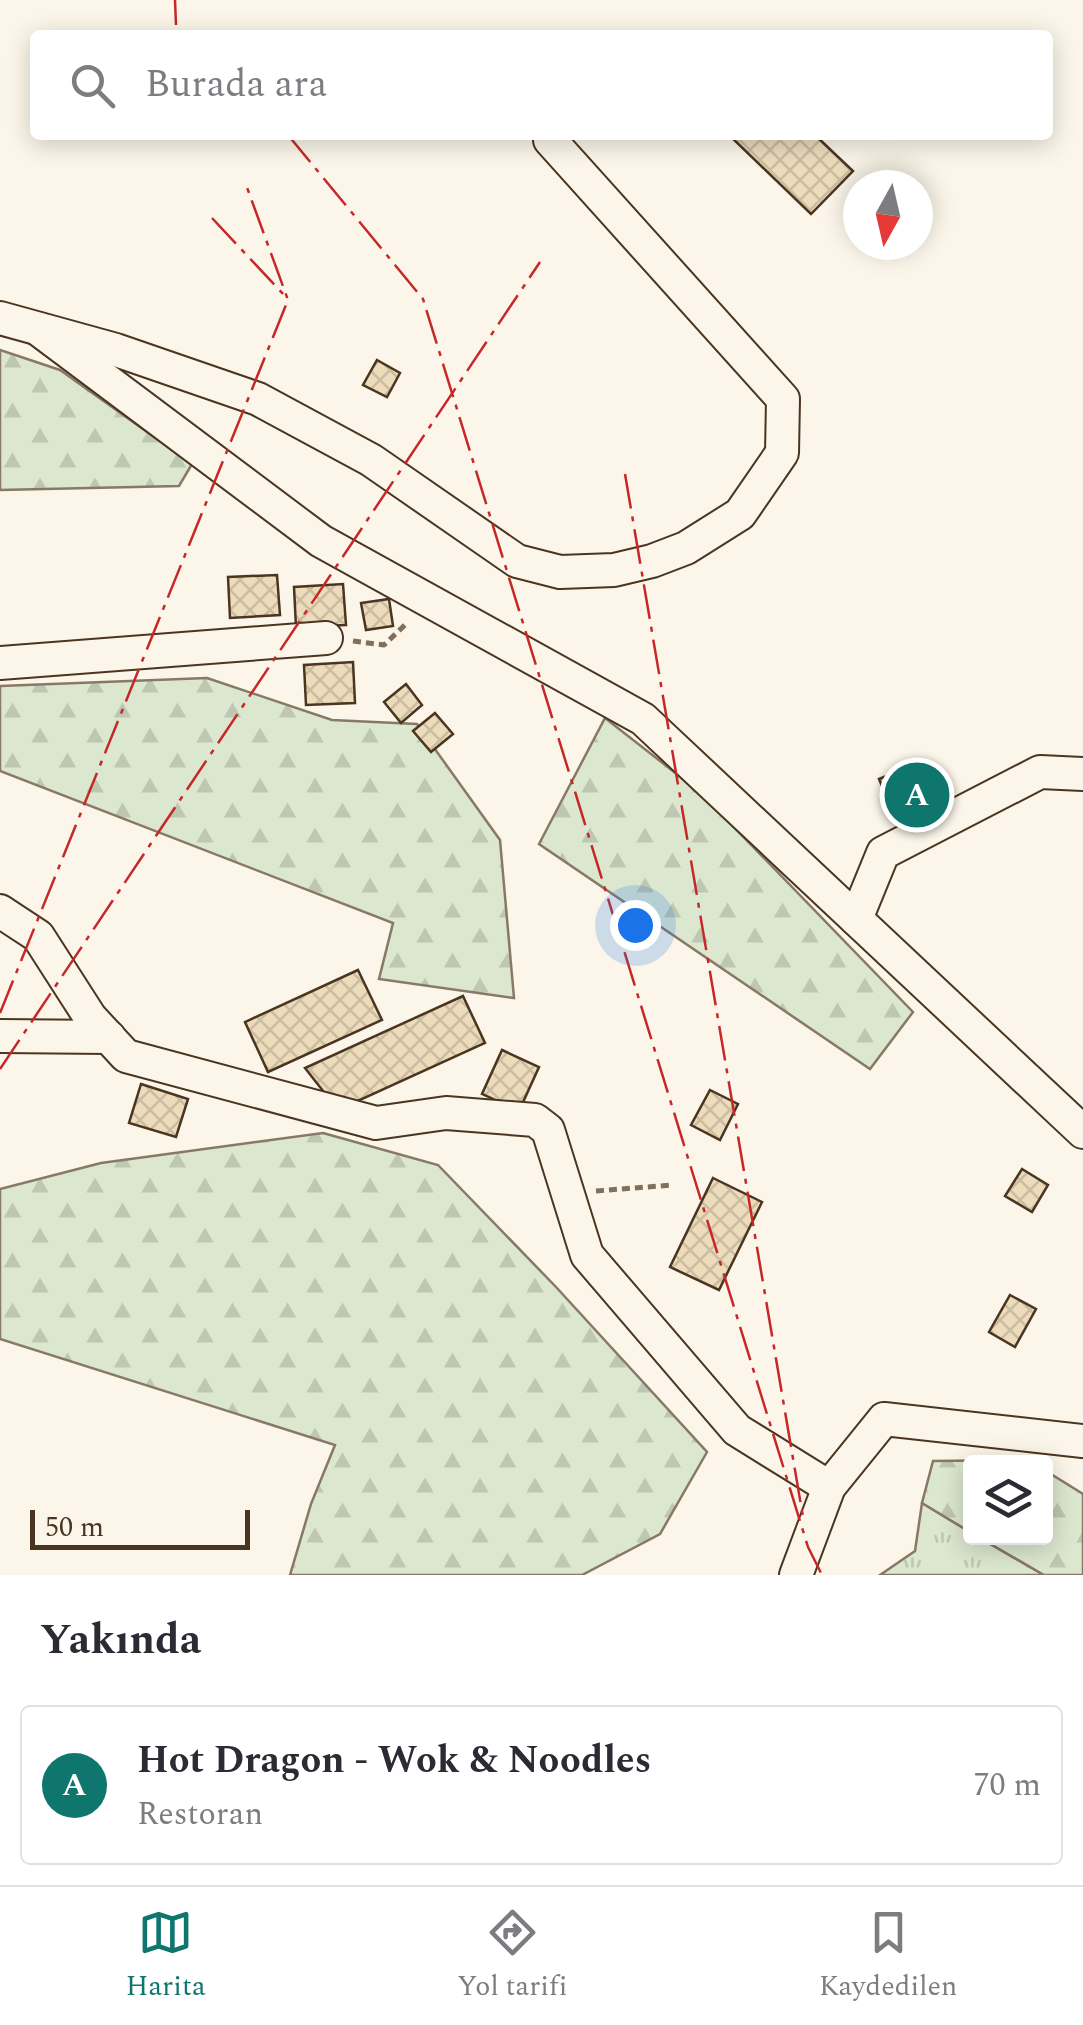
<!DOCTYPE html>
<html lang="tr">
<head>
<meta charset="utf-8">
<style>
  body { margin:0; font-family:Spectral,serif; background:#f2f2f3; color:#2b2b33 }
  .controls { position:absolute; right:30px; bottom:30px; display:grid; overflow:hidden; border-radius:10px; box-shadow:0 5px 25px #0003 }
  .controls button { width:90px; height:90px; display:grid; place-items:center; padding:0; border:0; border-bottom:2px solid #e1e1e2; background:#fff; color:#2b2b33; font:50px sans-serif }
  .compass { position:absolute; left:843px; top:170px; width:90px; height:90px; border-radius:50%; background:#fff; box-shadow:0 5px 25px #0003; rotate:188deg }
  .scale { position:absolute; left:30px; bottom:25px; width:220px; box-sizing:border-box; padding-left:10px; border:5px solid #4a3520; border-top:0; font-size:28px; line-height:35px; white-space:nowrap; color:#4a3520; -webkit-text-stroke:8px #fbf6e9; paint-order:stroke }
  .you { position:absolute; left:635px; top:925px; width:35px; height:35px; margin:-25px; border:8px solid #fff; border-radius:50%; background:#1a73e8; box-shadow:0 0 0 15px #1a73e833 }
  .badge { display:grid; place-items:center; width:65px; height:65px; border-radius:50%; background:#0f766e; color:#fff; font-size:32px; font-weight:700 }
  .pin { position:absolute; translate:-50% -50%; border:5px solid #fff; box-shadow:0 2px 10px #0006 }
  .list { margin:0; padding:0; list-style:none }
  h2 { display:flex; justify-content:space-between; align-items:center; height:130px; margin:0; padding:0 40px; font-size:42px }
  h2 small { font-size:32px; font-weight:400; color:#7c7c81 }
  .list li { display:grid; grid-template-columns:65px 1fr auto; gap:30px; align-items:center; box-sizing:border-box; height:160px; margin:0 20px 20px; padding:0 20px; border:2px solid #e1e1e2; border-radius:10px }
  .list b { display:block; font-size:38px; white-space:nowrap }
  .list p { margin:0; font-size:32px; white-space:nowrap; color:#7c7c81 }
  .list em { font-size:32px; font-style:normal; color:#7c7c81 }
  .icon { flex:none; width:55px; height:55px; fill:none; stroke:currentColor; stroke-width:2; stroke-linecap:round; stroke-linejoin:round }
  .map { position:relative; flex:none; width:1083px; height:1575px; overflow:hidden }
  .search { position:absolute; background:#fff; box-shadow:0 5px 25px #0003; left:30px; right:30px; top:30px; height:110px; display:flex; align-items:center; gap:25px; box-sizing:border-box; padding:0 35px; border-radius:10px; color:#7c7c81; font-size:38px }
  .sheet { height:310px; background:#fff }
  nav { display:flex; justify-content:space-around; align-items:center; box-sizing:border-box; height:140px; border-top:2px solid #e1e1e2; background:#fff; font-size:28px; color:#7c7c81 }
  nav a { display:grid; justify-items:center; gap:5px }
  nav .on { color:#0f766e }
  .map>svg:first-child { display:block }
</style>
</head>
<body>
<div class="map">
<svg width="1083" height="1575" viewBox="0 0 1083 1575">
  <defs>
    <pattern id="grass-tufts" width="24" height="20" patternUnits="userSpaceOnUse" patternTransform="scale(2.5)"><rect width="24" height="20" fill="#dce7d0"/><path d="M3 7l-1-3M5 7V3M7 7l1-3M15 17l-1-3M17 17v-4M19 17l1-3" fill="none" stroke="#bec7b2"/></pattern>
    <pattern id="forest-firs" width="22" height="20" patternUnits="userSpaceOnUse" patternTransform="scale(2.5)"><rect width="22" height="20" fill="#dce7d0"/><path d="M5 1l3.5 6h-7zM16 11l3.5 6h-7z" fill="#bec7b2"/></pattern>
    <pattern id="building-cross-hatch" width="8" height="8" patternUnits="userSpaceOnUse" patternTransform="scale(2.5)"><rect width="8" height="8" fill="#ecdcbc"/><path d="M0 0l8 8M0 8l8-8" fill="none" stroke="#ccbda1"/></pattern>
  </defs>
  <rect width="100%" height="100%" fill="#fbf6e9"/>
  <path fill="url(#grass-tufts)" stroke="#887966" stroke-width="2.5" d="M 922,1503 L 970,1532 L 970,1538 L 980,1538 L 1044,1575 L 880,1575 L 915,1551 Z"/>
  <g fill="url(#forest-firs)" stroke="#887966" stroke-width="2.5">
    <path d="M 0,350 L 60,370 L 192,464 L 179,486 L 0,490 Z"/>
    <path d="M 207,678 L 332,720 L 417,724 L 500,840 L 514,998 L 379,979 L 393,923 L 0,771 L 0,686 Z"/>
    <path d="M 605,718 L 701,793 L 913,1012 L 870,1069 L 539,844 Z"/>
    <path d="M 323,1133 L 438,1165 L 556,1287 L 707,1452 L 660,1534 L 582,1575 L 290,1575 L 311,1504 L 335,1445 L 0,1339 L 0,1189 L 101,1163 Z"/>
    <path d="M 1027,1460 L 1032,1462 L 970,1462 L 970,1532 L 922,1503 L 933,1461 Z"/>
    <path d="M 1046,1471 L 1083,1494 L 1083,1575 L 1044,1575 L 980,1538 L 1046,1538 Z"/>
  </g>
  <g fill="url(#building-cross-hatch)" stroke="#4a3520" stroke-width="2.5">
    <path d="M 729,135 L 815,135 L 853,171 L 811,214 Z"/>
    <path d="M 377,360 L 400,373 L 387,397 L 363,385 Z"/>
    <path d="M 277,575 L 280,615 L 230,618 L 228,577 Z"/>
    <path d="M 343,584 L 346,625 L 296,627 L 294,587 Z"/>
    <path d="M 389,599 L 393,626 L 366,630 L 361,603 Z"/>
    <path d="M 353,662 L 355,703 L 306,705 L 304,665 Z"/>
    <path d="M 406,684 L 422,705 L 401,723 L 384,702 Z"/>
    <path d="M 435,713 L 453,734 L 431,752 L 413,731 Z"/>
    <path d="M 924,761 L 943,806 L 898,825 L 879,779 Z"/>
    <path d="M 358,970 L 382,1020 L 268,1072 L 245,1022 Z"/>
    <path d="M 463,996 L 485,1043 L 338,1110 L 305,1068 Z"/>
    <path d="M 502,1050 L 539,1067 L 519,1111 L 482,1094 Z"/>
    <path d="M 141,1084 L 188,1099 L 176,1137 L 129,1123 Z"/>
    <path d="M 710,1090 L 738,1104 L 720,1140 L 691,1125 Z"/>
    <path d="M 1022,1169 L 1048,1185 L 1032,1212 L 1005,1196 Z"/>
    <path d="M 713,1178 L 762,1202 L 719,1290 L 670,1267 Z"/>
    <path d="M 1010,1295 L 1036,1309 L 1015,1347 L 989,1332 Z"/>
  </g>
  <g fill="none" stroke-linecap="round" stroke-linejoin="round">
    <defs>
      <g id="minor">
        <path d="M 0,318 L 116,350 L 258,399 L 371,460 L 517,561 L 560,572 L 614,570 L 652,561 L 686,548 L 740,514 L 782,453 L 783,399 L 550,140"/>
        <path d="M 38,329 L 321,541 L 643,719 L 1083,1132"/>
        <path d="M 0,663 L 326,638"/>
        <path d="M 0,911 L 38,936 L 90,1017 L 126,1056 L 376,1123 L 446,1113 L 535,1120 L 548,1130 L 587,1255 L 737,1430 L 829,1487"/>
        <path d="M 856,919 L 883,853 L 1040,772 L 1083,774"/>
        <path d="M 0,1036 L 109,1037"/>
        <path d="M 796,1575 L 829,1487 L 884,1419 L 1083,1441"/>
      </g>
    </defs>
    <use href="#minor" stroke="#4a3520" stroke-width="36"/>
    <g stroke="#7f6f5c" stroke-width="5" stroke-dasharray="8 5" stroke-linecap="butt">
      <path d="M 353,641 L 384,645 L 408,622"/>
      <path d="M 596,1191 L 672,1185"/>
    </g>
    <use href="#minor" stroke="#fbf6e9" stroke-width="32"/>
    <g stroke="#c62828" stroke-width="2.5" stroke-dasharray="35 8 5 8" stroke-linecap="butt">
      <path d="M 175,0 L 176,25"/>
      <path d="M 288,135 L 423,299 L 808,1547 L 822,1575"/>
      <path d="M 212,218 L 285,296"/>
      <path d="M 625,474 L 803,1517"/>
      <path d="M 0,1013 L 288,300 L 245,182"/>
      <path d="M 0,1069 L 540,262"/>
    </g>
  </g>
</svg>
<div class="controls">
<button><svg class="icon" aria-label="layers" viewBox="0 0 24 24"><path d="M12 4l9 5-9 5-9-5zM3 14l9 5 9-5"/></svg></button>
</div>
<svg class="compass" viewBox="-18 -18 36 36"><path d="M0-13l5 13h-10z" fill="#e53935"/><path d="M0 13l5-13h-10z" fill="#7c7c81"/></svg>
<div class="scale">50 m</div>
<div class="you"></div>
<div class="pin badge" style="left:917px;top:795px">A</div>
<div class="search"><svg class="icon" aria-label="search" viewBox="0 0 24 24"><circle cx="10" cy="10" r="6"/><path d="M15 15l6 6"/></svg>Burada ara</div>
</div>
<section class="sheet">
<h2>Yakında<small></small></h2>
<ul class="list">
<li><span class="badge">A</span><div><b>Hot Dragon - Wok &amp; Noodles</b><p>Restoran</p></div><em>70 m</em></li>
</ul>
</section>
<nav>
<a class="on"><svg class="icon" aria-label="map" viewBox="0 0 24 24"><path d="M3 6l6-2 6 2 6-2v14l-6 2-6-2-6 2zM9 4v14M15 6v14"/></svg>Harita</a>
<a><svg class="icon" aria-label="directions" viewBox="0 0 24 24"><path d="M12 3l9 9-9 9-9-9zM9 14v-3h6M13 9l2 2-2 2"/></svg>Yol tarifi</a>
<a><svg class="icon" aria-label="saved" viewBox="0 0 24 24"><path d="M7 4h10v16l-5-4-5 4z"/></svg>Kaydedilen</a>
</nav>
</body>
</html>
